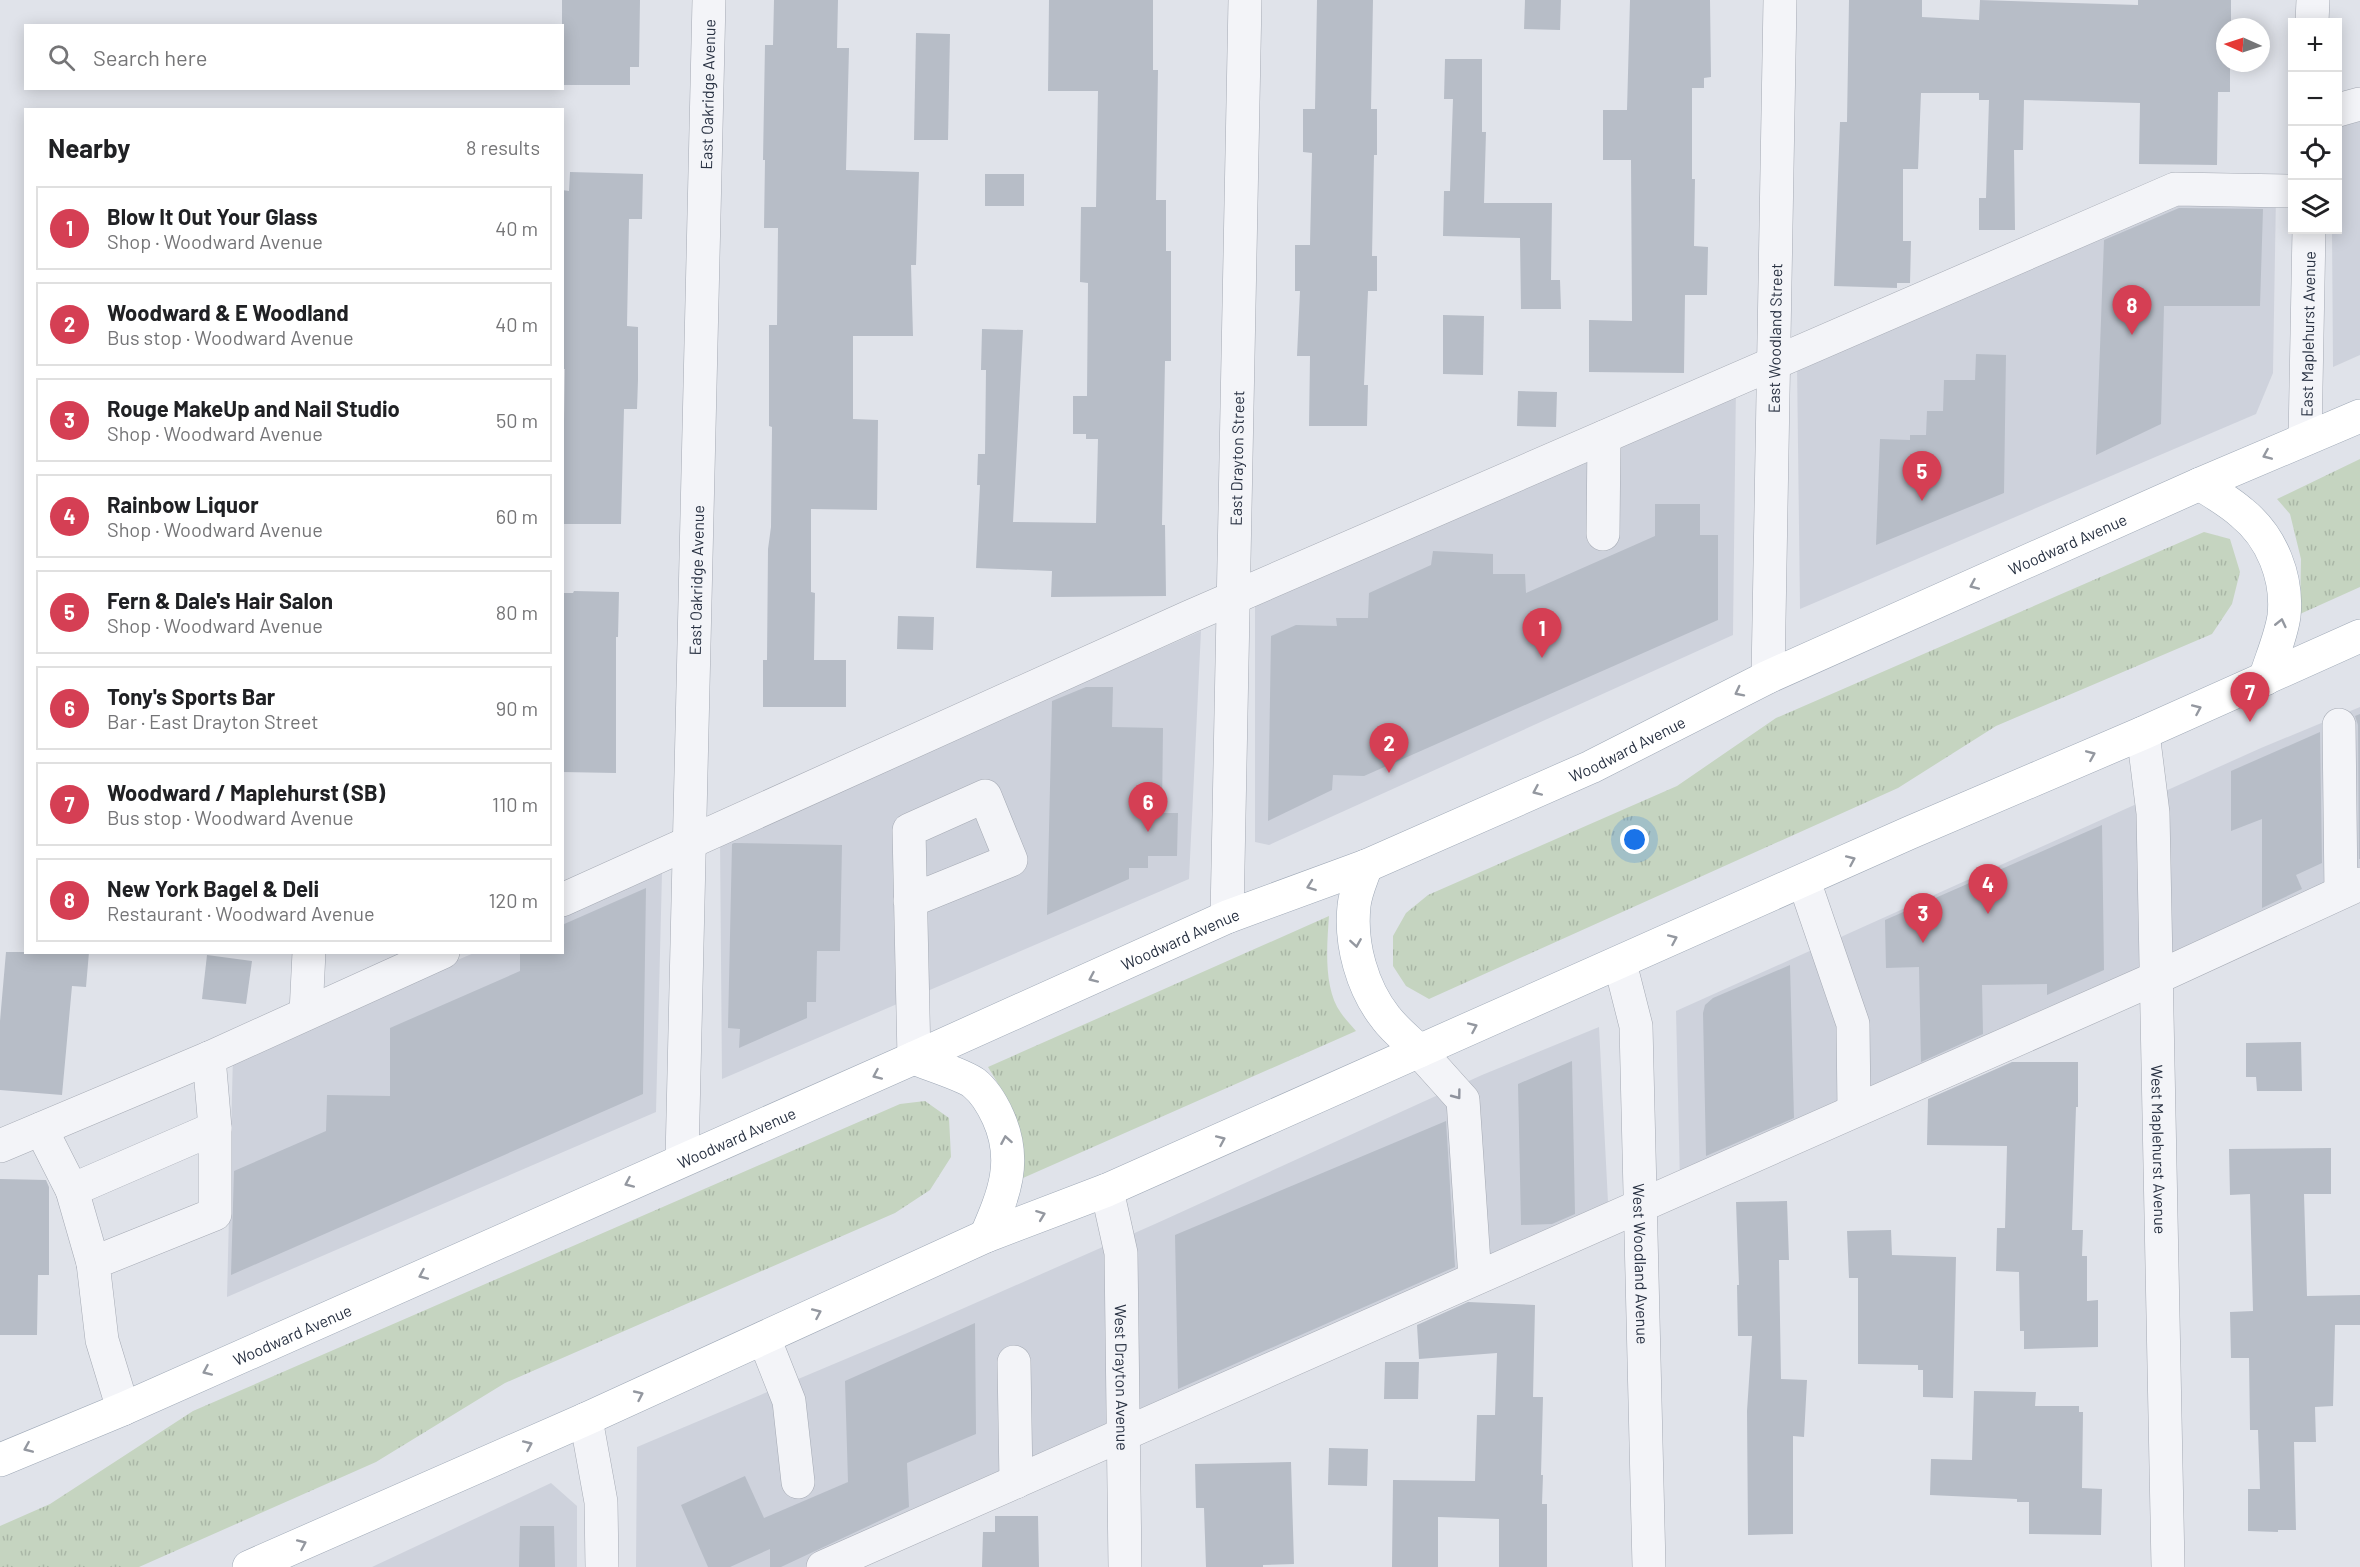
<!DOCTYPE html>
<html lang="en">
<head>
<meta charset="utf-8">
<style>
  body { margin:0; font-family:Barlow,sans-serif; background:#f2f2f2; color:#202124 }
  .controls { position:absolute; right:18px; top:18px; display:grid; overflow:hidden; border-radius:0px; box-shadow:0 3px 15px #0003 }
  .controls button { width:54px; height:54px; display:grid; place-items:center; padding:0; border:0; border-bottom:2px solid #e0e0e0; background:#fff; color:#202124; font:30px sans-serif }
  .compass { position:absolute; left:2216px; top:18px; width:54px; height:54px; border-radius:50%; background:#fff; box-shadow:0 3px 15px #0003; rotate:273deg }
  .you { position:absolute; left:1635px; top:840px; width:21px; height:21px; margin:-15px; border:4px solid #fff; border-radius:50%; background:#1a73e8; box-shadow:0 0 0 9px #1a73e833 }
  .badge { display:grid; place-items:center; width:39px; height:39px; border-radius:50%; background:#d53f54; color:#fff; font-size:20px; font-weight:700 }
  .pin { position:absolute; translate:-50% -50px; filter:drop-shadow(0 2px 3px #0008) }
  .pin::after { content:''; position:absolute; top:32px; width:21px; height:18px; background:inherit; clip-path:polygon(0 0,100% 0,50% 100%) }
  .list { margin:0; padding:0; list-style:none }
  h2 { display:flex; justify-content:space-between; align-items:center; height:78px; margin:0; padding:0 24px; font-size:26px }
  h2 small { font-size:20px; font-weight:400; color:#757577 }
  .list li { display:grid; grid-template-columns:39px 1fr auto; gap:18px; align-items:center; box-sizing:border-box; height:84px; margin:0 12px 12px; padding:0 12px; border:2px solid #e0e0e0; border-radius:0px }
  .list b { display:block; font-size:22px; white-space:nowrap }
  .list p { margin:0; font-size:20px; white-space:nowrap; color:#757577 }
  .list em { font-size:20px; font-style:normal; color:#757577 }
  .icon { flex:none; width:33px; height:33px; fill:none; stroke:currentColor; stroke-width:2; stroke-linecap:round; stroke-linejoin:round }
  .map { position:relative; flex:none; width:2360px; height:1567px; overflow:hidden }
  .search { position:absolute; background:#fff; box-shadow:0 3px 15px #0003; left:24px; top:24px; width:540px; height:66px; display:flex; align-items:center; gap:15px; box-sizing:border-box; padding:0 21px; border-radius:0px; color:#757577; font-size:22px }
  .panel { position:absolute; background:#fff; box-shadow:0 3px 15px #0003; left:24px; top:108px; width:540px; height:846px; border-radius:0px }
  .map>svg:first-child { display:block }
</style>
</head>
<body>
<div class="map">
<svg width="2360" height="1567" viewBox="0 0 2360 1567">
  <defs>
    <pattern id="grass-tufts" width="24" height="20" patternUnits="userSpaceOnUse" patternTransform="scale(1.5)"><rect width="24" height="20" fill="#c5d4c0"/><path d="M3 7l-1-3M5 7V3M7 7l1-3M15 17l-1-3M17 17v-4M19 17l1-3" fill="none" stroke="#a9b6a6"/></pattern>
  </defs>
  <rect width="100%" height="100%" fill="#e0e3ea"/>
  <g fill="#ced2dc">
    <path d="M 2360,95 L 2360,355 L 2333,367 L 2332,230 L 2338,230 L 2338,104 Z"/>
    <path d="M 2276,195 L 2273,373 L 2256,414 L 1800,609 L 1797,364 L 2173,196 Z"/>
    <path d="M 1736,385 L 1733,635 L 1269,845 L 1255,842 L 1255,596 Z"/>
    <path d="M 1201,631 L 1189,879 L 722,1079 L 720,838 L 912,758 Z"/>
    <path d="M 2360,707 L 2360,880 L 1680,1183 L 1676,1011 L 2261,748 Z"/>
    <path d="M 662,873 L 656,1112 L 227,1297 L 233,1055 L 474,953 L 562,952 L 563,915 Z"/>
    <path d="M 1599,1027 L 1608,1202 L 807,1567 L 636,1567 L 637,1447 L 905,1334 L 1155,1224 L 1482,1075 Z"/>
    <path d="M 551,1483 L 577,1506 L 577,1567 L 372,1567 Z"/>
  </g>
  <g fill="url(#grass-tufts)">
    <path d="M 2360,459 L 2360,587 L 2300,614 L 2301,559 L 2290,514 L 2277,499 Z"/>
    <path d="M 2204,532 L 2230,539 L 2240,572 L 2232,604 L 2212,634 L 1996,726 L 1898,788 L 1429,999 L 1406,986 L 1393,966 L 1393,936 L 1406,913 L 1428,895 L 1677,786 L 1776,718 Z"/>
    <path d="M 1329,916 C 1327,944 1323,989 1341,1013 C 1345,1019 1351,1025 1356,1031 L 1023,1178 L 1003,1092 L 988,1067 Z"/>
    <path d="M 925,1101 L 949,1118 L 951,1157 L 930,1190 L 895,1213 L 505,1383 L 376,1462 L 139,1567 L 0,1567 L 0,1526 L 50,1504 L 193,1411 L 900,1104 Z"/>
  </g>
  <g fill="#b7bdc7">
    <path d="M 562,0 L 640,0 L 639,67 L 630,67 L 630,85 L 562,85 Z"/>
    <path d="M 774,0 L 838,0 L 837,48 L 849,48 L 846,170 L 919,172 L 916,265 L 911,265 L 913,336 L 853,336 L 853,419 L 878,420 L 877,510 L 811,509 L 811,592 L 815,593 L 814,660 L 846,660 L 846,707 L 763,707 L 763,660 L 767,660 L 768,549 L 771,527 L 772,427 L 769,426 L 769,325 L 777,325 L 778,228 L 764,228 L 765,160 L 763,160 L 765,45 L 773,45 Z"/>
    <path d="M 1049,0 L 1153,0 L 1153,70 L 1158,70 L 1156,200 L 1166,200 L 1166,251 L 1171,251 L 1171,361 L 1165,361 L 1162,525 L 1165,525 L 1166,596 L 1051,597 L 1052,571 L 976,568 L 980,485 L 977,485 L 978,454 L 985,454 L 986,370 L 981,370 L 982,329 L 1023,330 L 1013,522 L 1096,523 L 1098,439 L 1086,439 L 1086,434 L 1073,434 L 1073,396 L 1087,396 L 1088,283 L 1080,282 L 1081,207 L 1096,207 L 1098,91 L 1048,91 Z"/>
    <path d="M 1317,0 L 1373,0 L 1371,109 L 1377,109 L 1377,155 L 1374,155 L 1372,256 L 1377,256 L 1377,291 L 1368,291 L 1364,385 L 1368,385 L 1367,426 L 1309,426 L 1310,356 L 1297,356 L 1300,291 L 1295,291 L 1295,245 L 1310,245 L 1312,153 L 1303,152 L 1303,109 L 1315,109 Z"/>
    <path d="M 1525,0 L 1561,0 L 1560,30 L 1524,29 Z"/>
    <path d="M 1630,0 L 1710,0 L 1711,77 L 1704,78 L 1704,88 L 1692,88 L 1692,179 L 1695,179 L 1694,246 L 1708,247 L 1707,295 L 1685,295 L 1684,373 L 1589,372 L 1589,320 L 1632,321 L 1631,160 L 1603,160 L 1603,110 L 1627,110 Z"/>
    <path d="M 1849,0 L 1922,0 L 1922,17 L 1979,20 L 1980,0 L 2138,5 L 2138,0 L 2231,0 L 2231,27 L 2225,27 L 2225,63 L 2230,63 L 2230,92 L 2218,92 L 2217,165 L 2139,164 L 2140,103 L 2024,100 L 2023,150 L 2014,150 L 2015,230 L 1979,230 L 1979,198 L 1986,198 L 1989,100 L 1979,100 L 1979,93 L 1921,93 L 1918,169 L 1903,169 L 1903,241 L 1911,241 L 1910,283 L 1897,283 L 1897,288 L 1834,286 L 1840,122 L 1847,122 Z"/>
    <path d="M 916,33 L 950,34 L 948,140 L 914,140 Z"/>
    <path d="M 1445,59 L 1482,59 L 1482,132 L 1486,132 L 1484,203 L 1552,203 L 1551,280 L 1560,280 L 1561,309 L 1521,309 L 1520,238 L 1443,236 L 1444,191 L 1450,191 L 1453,99 L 1444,99 Z"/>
    <path d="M 570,172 L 643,174 L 642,219 L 629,219 L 627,326 L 638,327 L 638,380 L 637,409 L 624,409 L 621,524 L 562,524 L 565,369 L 562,369 L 562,190 L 569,191 Z"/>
    <rect x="985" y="174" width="39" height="32"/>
    <path d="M 2179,208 L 2263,209 L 2260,306 L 2164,306 L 2161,424 L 2096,455 L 2104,240 Z"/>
    <path d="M 1443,315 L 1484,316 L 1483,375 L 1443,374 Z"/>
    <path d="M 1976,354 L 2006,355 L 2004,493 L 1876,545 L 1880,439 L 1910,440 L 1910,435 L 1926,435 L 1927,411 L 1943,411 L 1944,380 L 1975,380 Z"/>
    <path d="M 1518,391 L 1557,392 L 1556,427 L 1517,426 Z"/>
    <path d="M 1655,504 L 1700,504 L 1700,535 L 1718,535 L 1718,620 L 1364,776 L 1333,775 L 1332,790 L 1268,821 L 1271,636 L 1296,625 L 1337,626 L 1336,618 L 1368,618 L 1369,593 L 1431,565 L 1433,551 L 1493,554 L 1493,574 L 1525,574 L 1526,593 L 1655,536 Z"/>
    <path d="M 574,591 L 619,592 L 618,637 L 616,637 L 616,773 L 562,772 L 562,593 L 573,593 Z"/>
    <path d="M 898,616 L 934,617 L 933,650 L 897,649 Z"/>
    <path d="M 1086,687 L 1113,687 L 1112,727 L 1163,728 L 1162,813 L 1178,813 L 1177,856 L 1148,856 L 1148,868 L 1129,868 L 1129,879 L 1047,915 L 1052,701 Z"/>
    <path d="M 2360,714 L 2360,859 L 2359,859 L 2358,725 L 2355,716 Z"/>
    <path d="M 2320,732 L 2322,863 L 2296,875 L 2302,889 L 2262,908 L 2262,819 L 2231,831 L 2231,771 Z"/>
    <path d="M 2102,825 L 2104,970 L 2047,995 L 2047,984 L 1982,985 L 1983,1034 L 1921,1062 L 1919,967 L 1886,968 L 1885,920 Z"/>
    <path d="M 734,843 L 842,845 L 840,951 L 817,951 L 816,1002 L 807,1002 L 807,1018 L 739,1048 L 740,1029 L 728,1028 L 732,844 Z"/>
    <path d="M 646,888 L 643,1094 L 231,1275 L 234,1171 L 326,1131 L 327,1095 L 390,1096 L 390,1028 L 520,971 L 520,952 L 562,952 L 562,925 Z"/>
    <path d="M 6,952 L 89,952 L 86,987 L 72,986 L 62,1095 L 0,1090 L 0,1021 Z"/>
    <path d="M 207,955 L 252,961 L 246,1004 L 202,999 Z"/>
    <path d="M 1790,965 L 1794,1118 L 1706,1156 L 1703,1013 L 1705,1005 L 1713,998 Z"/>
    <path d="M 2301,1042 L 2302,1091 L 2257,1091 L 2256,1077 L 2246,1077 L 2246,1043 Z"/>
    <path d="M 1572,1061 L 1575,1214 L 1552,1224 L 1521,1225 L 1518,1084 Z"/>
    <path d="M 2012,1062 L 2078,1062 L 2078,1107 L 2076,1107 L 2072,1230 L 2083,1230 L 2082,1256 L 2087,1256 L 2087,1301 L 2098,1300 L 2098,1347 L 2024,1349 L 2024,1331 L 2020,1331 L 2019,1272 L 1996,1271 L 1997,1228 L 2005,1228 L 2007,1146 L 1927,1145 L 1928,1099 Z"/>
    <path d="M 1446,1121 L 1455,1267 L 1178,1389 L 1175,1235 Z"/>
    <path d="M 2331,1148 L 2331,1194 L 2304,1194 L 2307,1296 L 2360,1295 L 2360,1325 L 2335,1325 L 2333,1406 L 2315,1407 L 2316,1442 L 2294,1442 L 2296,1530 L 2278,1530 L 2278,1532 L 2248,1531 L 2248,1489 L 2260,1489 L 2258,1430 L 2250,1430 L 2249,1358 L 2231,1358 L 2230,1312 L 2253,1311 L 2250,1194 L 2230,1195 L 2229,1149 Z"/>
    <path d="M 0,1179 L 46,1180 L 49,1187 L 49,1275 L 38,1275 L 37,1335 L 0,1335 Z"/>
    <path d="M 1787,1201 L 1789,1260 L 1779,1260 L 1781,1379 L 1807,1380 L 1804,1437 L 1793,1436 L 1793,1534 L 1748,1535 L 1747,1411 L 1752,1336 L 1738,1336 L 1737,1285 L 1739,1285 L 1736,1202 Z"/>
    <path d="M 1891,1230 L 1892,1255 L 1956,1257 L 1953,1398 L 1923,1397 L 1923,1370 L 1918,1370 L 1918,1365 L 1858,1364 L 1858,1278 L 1849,1278 L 1847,1231 Z"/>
    <path d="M 1468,1302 L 1535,1305 L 1533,1397 L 1543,1397 L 1541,1475 L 1543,1475 L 1542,1504 L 1547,1504 L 1547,1567 L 1499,1567 L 1499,1519 L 1438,1517 L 1438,1567 L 1392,1567 L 1393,1480 L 1475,1481 L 1477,1415 L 1495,1415 L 1497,1353 L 1419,1359 L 1417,1325 Z"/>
    <path d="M 975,1323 L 976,1434 L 907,1463 L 909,1507 L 781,1567 L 770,1567 L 770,1549 L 730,1567 L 708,1567 L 681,1505 L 745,1476 L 764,1518 L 848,1482 L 845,1381 Z"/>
    <path d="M 1385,1362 L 1419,1362 L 1418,1399 L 1384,1399 Z"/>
    <path d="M 1974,1391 L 2036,1392 L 2035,1406 L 2079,1406 L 2079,1412 L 2083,1412 L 2082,1488 L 2102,1489 L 2101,1535 L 2029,1534 L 2029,1502 L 2017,1502 L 2017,1499 L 1930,1495 L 1931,1459 L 1972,1460 Z"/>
    <path d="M 1329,1448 L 1368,1449 L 1367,1486 L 1328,1485 Z"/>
    <path d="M 1291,1462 L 1294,1564 L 1263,1565 L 1263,1567 L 1206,1567 L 1204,1508 L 1196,1508 L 1195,1464 Z"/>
    <path d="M 995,1516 L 1038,1516 L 1039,1567 L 982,1567 L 983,1532 L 995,1532 Z"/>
    <path d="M 520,1526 L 554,1526 L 555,1567 L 519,1567 Z"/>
  </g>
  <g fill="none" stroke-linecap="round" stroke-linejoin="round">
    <defs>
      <g id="minor">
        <path d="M 2312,22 L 2313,0"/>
        <path d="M 2338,110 L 2360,104"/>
        <path id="s1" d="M 2305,439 L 2309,230"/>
        <path d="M 1603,534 L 1604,437"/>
        <path id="s2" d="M 1768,677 L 1780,0"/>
        <path d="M 2339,725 L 2341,892"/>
        <path id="s3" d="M 2143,733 L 2153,813 L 2168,1567"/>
        <path d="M 1804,881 L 1853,1024 L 1854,1110"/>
        <path d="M 562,900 L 1189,617 L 2175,189 L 2292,191"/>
        <path d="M 910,901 L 1011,860 L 985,796 L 909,830 L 914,1058"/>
        <path id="s4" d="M 1227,917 L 1245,0"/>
        <path id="s5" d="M 1620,963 L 1636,1026 L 1649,1567"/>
        <path d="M 306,1013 L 309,952"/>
        <path d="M 1419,1051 L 1463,1100 L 1475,1278"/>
        <path d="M 41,1129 L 72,1190 L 93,1263"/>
        <path d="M 0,1146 L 209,1058 L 443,952"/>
        <path id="s6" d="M 682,1159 L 709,0"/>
        <path d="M 72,1190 L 215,1128"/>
        <path id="s7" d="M 1107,1190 L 1121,1253 L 1125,1567"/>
        <path d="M 764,1338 L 789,1401 L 798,1482"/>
        <path d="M 1014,1362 L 1016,1482"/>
        <path d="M 123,1409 L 102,1340 L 93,1263 L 215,1214 L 215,1128 L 209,1058"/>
        <path d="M 586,1419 L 601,1502 L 602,1567"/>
        <path d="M 823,1567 L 2156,978 L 2360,884"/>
      </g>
      <g id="major">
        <path d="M 2200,484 C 2214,493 2230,502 2242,513 C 2272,537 2288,578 2284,616 C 2281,637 2271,659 2265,679"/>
        <path d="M 1366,866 C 1362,878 1355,893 1354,906 C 1350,944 1362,988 1386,1018 C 1395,1030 1408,1040 1419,1051"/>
        <path d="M 914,1058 C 928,1064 964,1075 974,1083 C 984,1091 993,1106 998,1117 C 1018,1161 1004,1194 986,1236"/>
        <path id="s8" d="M 0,1460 L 123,1409 L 914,1058 L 1227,917 L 1366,866 L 1591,767 L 1768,677 L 2200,484 L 2360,416"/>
        <path d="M 249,1567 L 586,1419 L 986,1236 L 1107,1190 L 1909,833 L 2143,733 L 2360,636"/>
      </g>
    </defs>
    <use href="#minor" stroke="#a5aab4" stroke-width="34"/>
    <use href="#major" stroke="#9ea8b6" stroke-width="34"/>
    <use href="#minor" stroke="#f3f4f8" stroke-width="33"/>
    <use href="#major" stroke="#fff" stroke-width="33"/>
  </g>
  <defs><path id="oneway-chevron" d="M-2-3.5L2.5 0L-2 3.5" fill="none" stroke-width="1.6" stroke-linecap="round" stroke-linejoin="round" transform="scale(1.5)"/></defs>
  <g stroke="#9498a0">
    <use href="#oneway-chevron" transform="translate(2267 455) rotate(157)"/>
    <use href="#oneway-chevron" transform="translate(1974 585) rotate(156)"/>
    <use href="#oneway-chevron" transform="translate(2281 623) rotate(-77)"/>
    <use href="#oneway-chevron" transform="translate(1739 692) rotate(153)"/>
    <use href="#oneway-chevron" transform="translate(2197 709) rotate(-24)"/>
    <use href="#oneway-chevron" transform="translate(2091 755) rotate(-23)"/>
    <use href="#oneway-chevron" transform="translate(1537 791) rotate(156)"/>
    <use href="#oneway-chevron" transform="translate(1851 860) rotate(-24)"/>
    <use href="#oneway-chevron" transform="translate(1311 886) rotate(160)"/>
    <use href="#oneway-chevron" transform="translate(1673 939) rotate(-24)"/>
    <use href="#oneway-chevron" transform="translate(1356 943) rotate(81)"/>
    <use href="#oneway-chevron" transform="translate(1093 978) rotate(156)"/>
    <use href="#oneway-chevron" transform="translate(1473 1027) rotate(-24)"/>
    <use href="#oneway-chevron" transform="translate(877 1075) rotate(156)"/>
    <use href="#oneway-chevron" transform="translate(1006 1140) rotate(-100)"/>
    <use href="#oneway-chevron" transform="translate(1221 1140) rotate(-24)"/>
    <use href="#oneway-chevron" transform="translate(629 1183) rotate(156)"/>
    <use href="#oneway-chevron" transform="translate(1041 1215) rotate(-21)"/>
    <use href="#oneway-chevron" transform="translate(423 1275) rotate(156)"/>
    <use href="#oneway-chevron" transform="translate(817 1313) rotate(-24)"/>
    <use href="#oneway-chevron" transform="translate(207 1371) rotate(156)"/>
    <use href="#oneway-chevron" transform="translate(639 1395) rotate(-25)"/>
    <use href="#oneway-chevron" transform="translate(528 1445) rotate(-24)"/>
    <use href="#oneway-chevron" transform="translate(28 1448) rotate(157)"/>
    <use href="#oneway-chevron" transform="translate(302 1544) rotate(-24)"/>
  </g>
  <use stroke="#8e929d" href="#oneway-chevron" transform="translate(1457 1095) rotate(53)"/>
  <g text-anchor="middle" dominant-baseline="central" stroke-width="5" stroke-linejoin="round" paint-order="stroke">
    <g font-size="16" fill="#283142" stroke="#eff2f7">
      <text stroke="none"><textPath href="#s6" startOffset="1065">East Oakridge Avenue</textPath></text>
      <text stroke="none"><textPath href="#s1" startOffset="105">East Maplehurst Avenue</textPath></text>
      <text stroke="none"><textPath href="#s2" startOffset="339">East Woodland Street</textPath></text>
      <text stroke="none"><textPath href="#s4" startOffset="459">East Drayton Street</textPath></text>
      <text stroke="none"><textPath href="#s8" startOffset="2262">Woodward Avenue</textPath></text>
      <text stroke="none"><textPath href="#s6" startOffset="579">East Oakridge Avenue</textPath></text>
      <text stroke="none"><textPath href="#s8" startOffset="1776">Woodward Avenue</textPath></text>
      <text stroke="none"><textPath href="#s8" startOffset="1290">Woodward Avenue</textPath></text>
      <text stroke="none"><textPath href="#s8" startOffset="804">Woodward Avenue</textPath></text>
      <text stroke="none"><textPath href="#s3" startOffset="417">West Maplehurst Avenue</textPath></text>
      <text stroke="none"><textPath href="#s5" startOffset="303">West Woodland Avenue</textPath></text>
      <text stroke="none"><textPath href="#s8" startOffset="318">Woodward Avenue</textPath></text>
      <text stroke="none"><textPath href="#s7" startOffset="189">West Drayton Avenue</textPath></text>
    </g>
  </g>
</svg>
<div class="controls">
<button>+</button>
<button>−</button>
<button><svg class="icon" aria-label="locate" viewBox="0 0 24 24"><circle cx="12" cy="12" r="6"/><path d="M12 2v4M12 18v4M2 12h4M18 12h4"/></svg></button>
<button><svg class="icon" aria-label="layers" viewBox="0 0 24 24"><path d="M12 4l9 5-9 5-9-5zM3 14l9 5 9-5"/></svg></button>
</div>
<svg class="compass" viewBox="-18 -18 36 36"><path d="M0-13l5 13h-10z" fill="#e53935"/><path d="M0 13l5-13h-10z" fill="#757577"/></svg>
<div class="you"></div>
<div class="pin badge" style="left:1542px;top:658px">1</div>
<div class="pin badge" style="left:1389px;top:773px">2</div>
<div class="pin badge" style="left:1923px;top:943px">3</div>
<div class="pin badge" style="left:1988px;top:914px">4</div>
<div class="pin badge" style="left:1922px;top:501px">5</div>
<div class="pin badge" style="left:1148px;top:832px">6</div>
<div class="pin badge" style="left:2250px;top:722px">7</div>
<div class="pin badge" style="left:2132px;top:335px">8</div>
<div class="search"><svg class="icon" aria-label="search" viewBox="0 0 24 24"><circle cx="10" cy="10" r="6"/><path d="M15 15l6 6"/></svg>Search here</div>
<section class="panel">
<h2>Nearby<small>8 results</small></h2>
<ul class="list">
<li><span class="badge">1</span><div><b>Blow It Out Your Glass</b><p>Shop · Woodward Avenue</p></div><em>40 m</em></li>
<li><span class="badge">2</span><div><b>Woodward &amp; E Woodland</b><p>Bus stop · Woodward Avenue</p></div><em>40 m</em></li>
<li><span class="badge">3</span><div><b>Rouge MakeUp and Nail Studio</b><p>Shop · Woodward Avenue</p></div><em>50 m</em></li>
<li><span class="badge">4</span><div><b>Rainbow Liquor</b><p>Shop · Woodward Avenue</p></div><em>60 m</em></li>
<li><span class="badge">5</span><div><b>Fern &amp; Dale's Hair Salon</b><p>Shop · Woodward Avenue</p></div><em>80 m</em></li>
<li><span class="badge">6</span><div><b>Tony's Sports Bar</b><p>Bar · East Drayton Street</p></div><em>90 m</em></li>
<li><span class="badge">7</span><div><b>Woodward / Maplehurst (SB)</b><p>Bus stop · Woodward Avenue</p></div><em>110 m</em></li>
<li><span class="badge">8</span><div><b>New York Bagel &amp; Deli</b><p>Restaurant · Woodward Avenue</p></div><em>120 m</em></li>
</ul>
</section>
</div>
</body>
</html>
